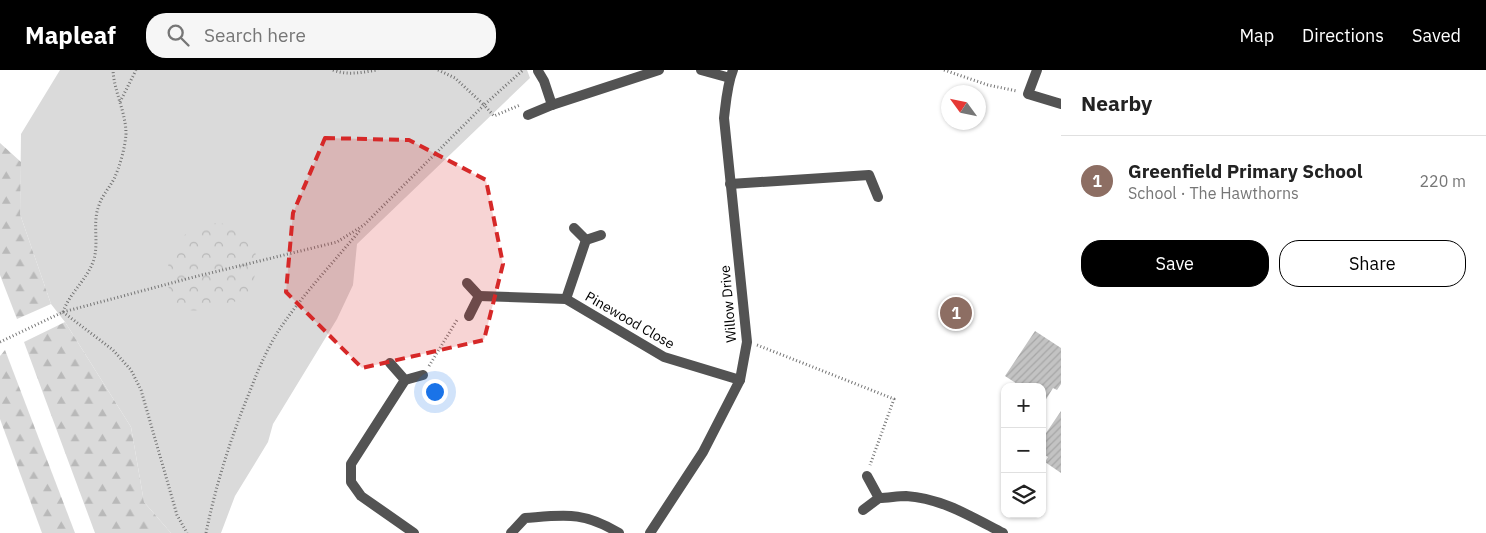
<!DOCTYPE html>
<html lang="en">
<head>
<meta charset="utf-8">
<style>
  body { margin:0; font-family:"IBM Plex Sans",sans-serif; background:#f6f6f6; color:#222 }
  .controls { position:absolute; right:15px; bottom:15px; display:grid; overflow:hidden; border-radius:10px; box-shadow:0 1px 4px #0004 }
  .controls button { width:45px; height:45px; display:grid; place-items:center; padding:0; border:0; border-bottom:1px solid #e0e0e0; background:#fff; color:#222; font:25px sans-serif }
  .compass { position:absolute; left:941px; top:15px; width:45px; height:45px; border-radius:50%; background:#fff; box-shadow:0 1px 4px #0004; rotate:303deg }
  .you { position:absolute; left:434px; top:321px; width:18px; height:18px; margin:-12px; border:4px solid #fff; border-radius:50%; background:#1a73e8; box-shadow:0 0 0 8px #1a73e833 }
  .badge { display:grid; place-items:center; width:32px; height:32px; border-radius:50%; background:#000; color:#fff; font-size:16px; font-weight:700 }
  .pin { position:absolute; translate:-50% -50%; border:2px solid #fff; box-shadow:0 1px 5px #0006 }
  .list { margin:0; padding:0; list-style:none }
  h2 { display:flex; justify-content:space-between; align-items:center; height:65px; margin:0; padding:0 20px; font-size:21px }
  h2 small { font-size:16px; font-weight:400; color:#767676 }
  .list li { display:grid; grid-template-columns:32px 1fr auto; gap:15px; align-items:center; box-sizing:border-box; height:90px; padding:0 20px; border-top:1px solid #e0e0e0 }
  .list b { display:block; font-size:19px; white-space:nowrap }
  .list p { margin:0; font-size:16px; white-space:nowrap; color:#767676 }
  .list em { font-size:16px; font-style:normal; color:#767676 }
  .actions { display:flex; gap:10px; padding:15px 20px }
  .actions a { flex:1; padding:11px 0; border:1px solid #000; border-radius:20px; text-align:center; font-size:18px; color:#000 }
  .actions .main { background:#000; color:#fff }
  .icon { flex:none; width:28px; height:28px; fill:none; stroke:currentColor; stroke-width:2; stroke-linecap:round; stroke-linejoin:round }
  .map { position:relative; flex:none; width:1061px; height:463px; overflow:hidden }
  header { display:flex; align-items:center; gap:30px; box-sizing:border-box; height:70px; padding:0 25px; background:#000; color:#fff }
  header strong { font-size:24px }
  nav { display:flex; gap:28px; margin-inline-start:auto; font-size:18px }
  .search { width:350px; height:45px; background:#f6f6f6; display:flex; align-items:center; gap:12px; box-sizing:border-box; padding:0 18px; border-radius:20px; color:#767676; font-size:19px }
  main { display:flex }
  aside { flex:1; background:#fff }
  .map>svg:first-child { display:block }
</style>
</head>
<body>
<header>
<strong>Mapleaf</strong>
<div class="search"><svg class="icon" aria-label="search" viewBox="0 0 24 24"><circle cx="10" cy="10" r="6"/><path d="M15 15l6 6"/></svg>Search here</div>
<nav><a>Map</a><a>Directions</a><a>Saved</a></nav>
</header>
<main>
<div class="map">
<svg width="1061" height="463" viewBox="0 0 1061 463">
  <defs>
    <pattern id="forest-firs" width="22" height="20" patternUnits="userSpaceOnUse" patternTransform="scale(1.25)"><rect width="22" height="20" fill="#dadada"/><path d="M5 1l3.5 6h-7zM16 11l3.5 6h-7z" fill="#b9b9b9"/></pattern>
    <pattern id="park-crowns" width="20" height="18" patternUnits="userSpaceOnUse" patternTransform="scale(1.25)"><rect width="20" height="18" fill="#dadada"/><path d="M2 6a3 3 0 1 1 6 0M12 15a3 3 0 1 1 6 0" fill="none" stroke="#b9b9b9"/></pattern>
    <pattern id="building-hatch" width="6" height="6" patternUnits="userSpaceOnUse" patternTransform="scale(1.25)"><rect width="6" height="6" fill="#c3c3c3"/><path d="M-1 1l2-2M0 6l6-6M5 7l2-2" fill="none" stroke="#a6a6a6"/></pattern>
  </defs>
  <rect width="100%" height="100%" fill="#fff"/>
  <path fill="#dadada" d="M 60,0 L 527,0 L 530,8 L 357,174 L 353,215 L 337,249 L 273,354 L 268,372 L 235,426 L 221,463 L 171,463 L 144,432 L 131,357 L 65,252 L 51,234 L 20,144 L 21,64 Z"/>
  <g fill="url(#forest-firs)">
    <path d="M 0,73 L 21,92 L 20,144 L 51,234 L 17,249 L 0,205 Z"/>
    <path d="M 65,252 L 131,357 L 144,432 L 171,463 L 95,463 L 24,272 Z"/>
    <path d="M 5,280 L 75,463 L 42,463 L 0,349 L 0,286 Z"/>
  </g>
  <path fill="url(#park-crowns)" d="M 206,153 L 234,154 L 247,158 C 253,167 256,179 256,191 C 256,201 254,216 248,223 C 241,231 230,233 220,236 C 210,238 197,243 186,239 C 167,232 164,205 170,189 C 175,171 189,158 206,153 Z"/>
  <g fill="url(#building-hatch)">
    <path d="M 1035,261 L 1061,278 L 1061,314 L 1057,320 L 1053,318 L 1045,331 L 1042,330 L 1042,317 L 1022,317 L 1005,306 Z"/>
    <path d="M 1061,341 L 1061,403 L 1045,392 L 1048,387 L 1042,383 L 1042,365 L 1044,366 Z"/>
  </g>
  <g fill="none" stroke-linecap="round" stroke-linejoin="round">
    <g stroke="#757575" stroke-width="3" stroke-dasharray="1 2.5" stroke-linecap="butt">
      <path d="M 333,0 C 348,6 363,2 378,0"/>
      <path d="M 438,0 L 455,8 L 484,35 L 523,0"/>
      <path d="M 944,0 L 988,15 L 1017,21"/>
      <path d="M 120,32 L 136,0"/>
      <path d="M 63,242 L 113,280 L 131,300 L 141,320 L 177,445 L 187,463"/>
      <path d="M 63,242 C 70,222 88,209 94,189 C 99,171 92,153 99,135 C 102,126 109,118 114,109 C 120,96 125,78 126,64 C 126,42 114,22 113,0"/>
      <path d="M 0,272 L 63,242 L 194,207 L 337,172 L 364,155 L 484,35 L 494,46 L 520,35"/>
      <path d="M 757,275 L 894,329 L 870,395"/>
      <path d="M 429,296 L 457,250"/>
      <path d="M 206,463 C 216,414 231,367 250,321 C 258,300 267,279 279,260 C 303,224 334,192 361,159"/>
    </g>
    <g stroke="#535353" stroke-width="10">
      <path d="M 701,0 L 730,8"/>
      <path d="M 1037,0 L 1028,24 L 1061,34"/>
      <path d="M 538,1 L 544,11 L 552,35"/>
      <path d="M 528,45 L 552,35 L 659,0"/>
      <path d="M 730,114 L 869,105 L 878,127"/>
      <path d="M 574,158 L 586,170 L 601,165"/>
      <path d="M 467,213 L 479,226 L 469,246"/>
      <path d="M 479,226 L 566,229 L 664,287 L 740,310"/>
      <path d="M 566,229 L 586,170"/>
      <path d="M 390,293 L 405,310 L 423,305"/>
      <path d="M 405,310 L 351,394 L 351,412 L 361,426 L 414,463"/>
      <path d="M 879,428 C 888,428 897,426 906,426 C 941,428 972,447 1003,463"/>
      <path d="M 863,440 L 879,428 L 867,406"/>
      <path d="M 511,463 L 525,448 C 565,445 583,441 619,463"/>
      <path d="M 650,463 L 703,382 L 740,310 L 747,272 L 724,48 C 726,32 727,15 733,0"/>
    </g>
  </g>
  <path fill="#d62828" fill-opacity="0.2" stroke="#d62828" stroke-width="4" stroke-dasharray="10 6" stroke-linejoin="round" d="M 325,68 L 409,70 L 486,110 L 503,194 L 484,270 L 362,298 L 286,222 L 293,143 Z"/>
  <g text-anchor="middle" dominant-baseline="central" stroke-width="4.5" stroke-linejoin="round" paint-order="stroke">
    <g font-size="14" fill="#000" stroke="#fff">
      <text transform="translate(728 234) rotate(-95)">Willow Drive</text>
      <text transform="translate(630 250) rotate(30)">Pinewood Close</text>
    </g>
  </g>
</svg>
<div class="controls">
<button>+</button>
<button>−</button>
<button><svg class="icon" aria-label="layers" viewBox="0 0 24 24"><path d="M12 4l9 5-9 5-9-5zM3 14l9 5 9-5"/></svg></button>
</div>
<svg class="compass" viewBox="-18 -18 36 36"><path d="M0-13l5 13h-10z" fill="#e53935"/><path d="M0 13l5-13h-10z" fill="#767676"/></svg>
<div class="you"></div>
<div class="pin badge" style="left:956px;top:243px;background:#8d6e63">1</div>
</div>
<aside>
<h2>Nearby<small></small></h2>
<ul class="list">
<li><span class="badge" style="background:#8d6e63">1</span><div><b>Greenfield Primary School</b><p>School · The Hawthorns</p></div><em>220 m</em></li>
</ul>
<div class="actions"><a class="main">Save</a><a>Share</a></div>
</aside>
</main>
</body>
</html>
